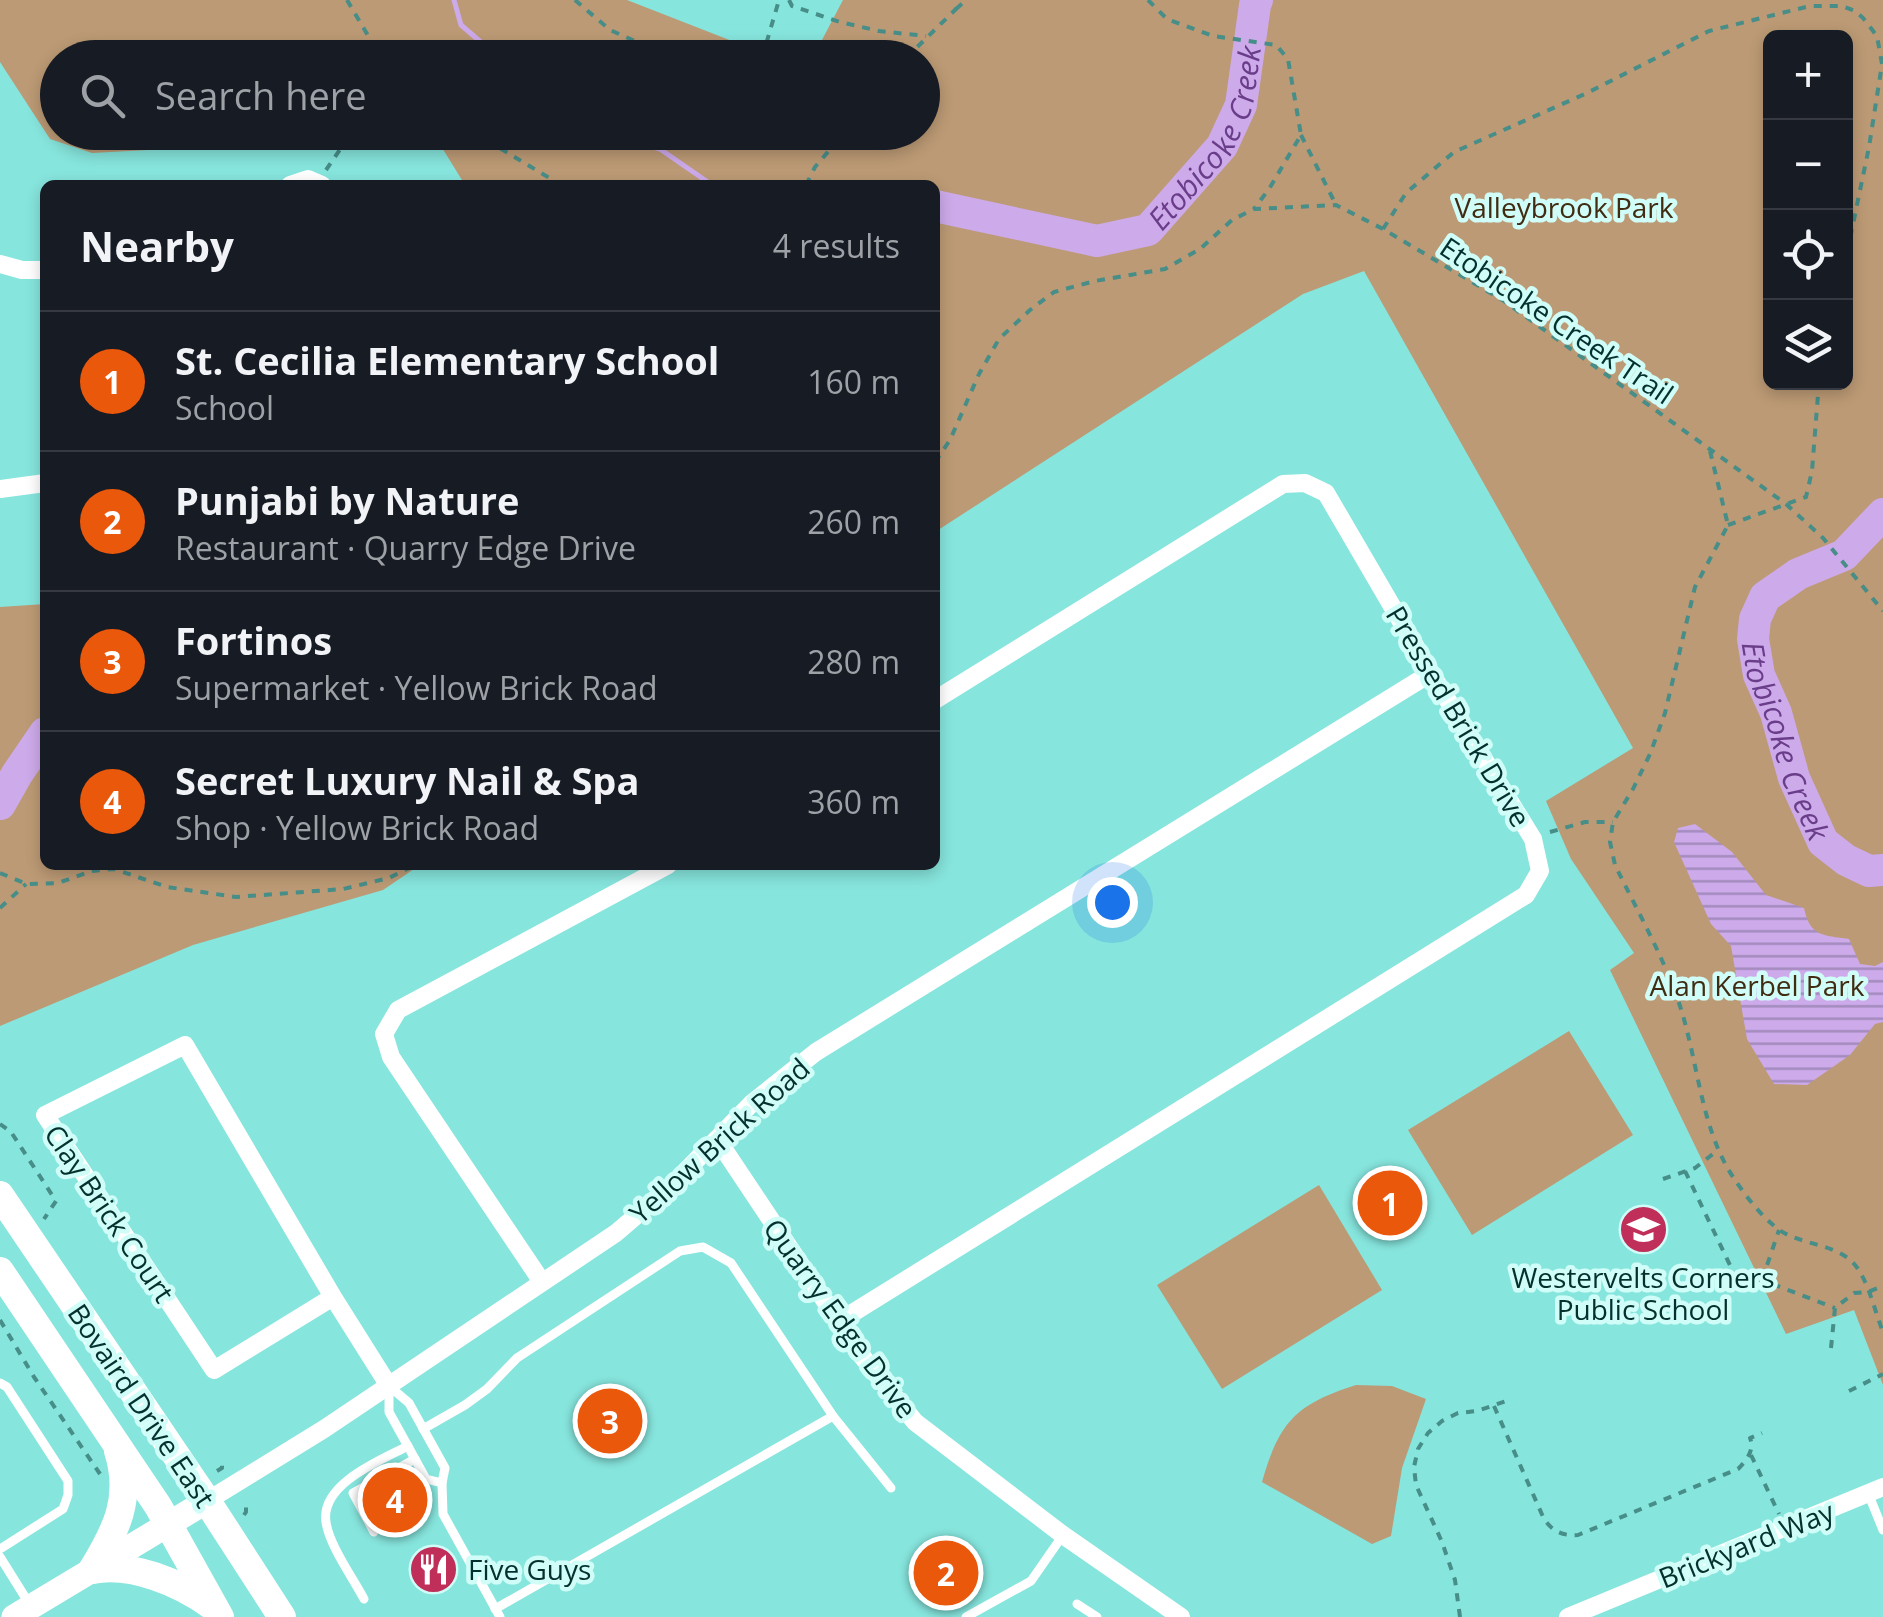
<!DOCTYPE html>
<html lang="en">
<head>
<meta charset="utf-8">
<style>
  body { margin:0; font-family:"Open Sans",sans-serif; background:#20242c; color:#f1f3f6 }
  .controls { position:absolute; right:30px; top:30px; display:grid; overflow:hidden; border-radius:15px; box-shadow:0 5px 15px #0003 }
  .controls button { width:90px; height:90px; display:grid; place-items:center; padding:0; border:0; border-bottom:2px solid #363941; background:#171b24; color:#f1f3f6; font:50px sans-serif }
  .you { position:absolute; left:1112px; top:902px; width:35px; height:35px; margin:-25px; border:8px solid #fff; border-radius:50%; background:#1a73e8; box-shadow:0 0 0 15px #1a73e833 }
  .badge { display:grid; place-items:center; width:65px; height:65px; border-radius:50%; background:#ea580c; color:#fff; font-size:32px; font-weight:700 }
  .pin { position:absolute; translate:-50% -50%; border:5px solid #fff; box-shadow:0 2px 10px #0006 }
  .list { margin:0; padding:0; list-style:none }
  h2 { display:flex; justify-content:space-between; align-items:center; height:130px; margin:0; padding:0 40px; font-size:42px }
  h2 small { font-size:32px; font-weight:400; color:#9ea1a6 }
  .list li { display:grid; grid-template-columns:65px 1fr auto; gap:30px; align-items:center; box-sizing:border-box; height:140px; padding:0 40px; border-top:2px solid #363941 }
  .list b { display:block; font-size:38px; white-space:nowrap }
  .list p { margin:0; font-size:32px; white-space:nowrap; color:#9ea1a6 }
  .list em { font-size:32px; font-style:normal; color:#9ea1a6 }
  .icon { flex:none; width:55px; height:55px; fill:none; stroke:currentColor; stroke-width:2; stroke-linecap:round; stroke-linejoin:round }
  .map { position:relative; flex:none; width:1883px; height:1617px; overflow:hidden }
  .search { position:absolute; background:#171b24; box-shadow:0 5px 15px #0003; left:40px; top:40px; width:900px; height:110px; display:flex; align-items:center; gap:25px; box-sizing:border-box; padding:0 35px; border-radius:55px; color:#9ea1a6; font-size:38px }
  .panel { position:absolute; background:#171b24; box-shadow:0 5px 15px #0003; left:40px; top:180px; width:900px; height:690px; border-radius:15px }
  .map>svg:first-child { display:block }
</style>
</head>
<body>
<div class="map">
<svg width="1883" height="1617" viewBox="0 0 1883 1617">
  <defs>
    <pattern id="water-rules" width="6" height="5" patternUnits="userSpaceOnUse" patternTransform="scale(2.5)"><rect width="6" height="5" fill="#cdaaea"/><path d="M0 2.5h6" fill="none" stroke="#a48bbe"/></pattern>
  </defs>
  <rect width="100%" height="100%" fill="#86e5dd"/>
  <g fill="#bc9a75" fill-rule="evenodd">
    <path d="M 0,0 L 627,0 L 773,57 L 359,58 L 346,51 L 299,58 L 58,58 L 58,132 L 173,133 L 148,150 L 92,153 L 50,139 L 0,62 Z"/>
    <path d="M 843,0 L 1883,0 L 1883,1385 L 1854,1310 L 1786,1334 L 1610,970 L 1634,953 L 1571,859 L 1546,801 L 1633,748 L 1364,271 L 1303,294 L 935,532 L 935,185 L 465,185 L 433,133 L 922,132 L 922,58 L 813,57 ZM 1770,38 L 1846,38 L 1846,382 L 1770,382 Z"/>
    <path d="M 45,604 L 45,865 L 420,865 L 383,890 L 193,945 L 0,1026 L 0,607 Z"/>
    <path d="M 1569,1031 L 1633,1135 L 1472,1235 L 1408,1130 Z"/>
    <path d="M 1319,1185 L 1382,1290 L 1222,1389 L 1157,1285 Z"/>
    <path d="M 1356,1385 L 1392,1386 L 1426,1399 L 1402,1468 L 1391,1536 L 1372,1544 L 1262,1482 C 1279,1422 1296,1404 1356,1385 Z"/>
  </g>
  <path fill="url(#water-rules)" d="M 1695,824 L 1732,852 L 1766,895 L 1804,908 C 1810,937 1823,935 1849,939 L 1860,964 L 1875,966 L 1883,962 L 1883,1022 L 1875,1024 L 1850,1055 L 1807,1085 L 1774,1084 L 1747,1039 L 1731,946 L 1711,924 L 1674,842 L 1678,828 Z"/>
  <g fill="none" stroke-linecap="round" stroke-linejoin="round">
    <g stroke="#cdaaea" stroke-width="5">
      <path d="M 454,0 L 461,25 L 490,50 L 533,58"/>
      <path d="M 616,132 L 624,139 L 660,149 L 712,185"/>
    </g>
    <g stroke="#cdaaea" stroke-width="32">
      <path id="s1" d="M 935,206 L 1097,241 L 1148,230 L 1222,146 L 1241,105 L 1255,5 L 1257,0"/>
      <path id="s2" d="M 1883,514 L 1844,555 L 1798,574 L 1765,597 L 1755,619 L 1753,639 L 1759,675 L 1776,713 L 1794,778 L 1823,842 L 1846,860 L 1869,871 L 1883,870"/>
      <path d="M 0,804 L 17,774 L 45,733"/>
    </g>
    <g stroke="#478d88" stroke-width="4" stroke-dasharray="8 8" stroke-linecap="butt">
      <path d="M 347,0 L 373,44 L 388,58"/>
      <path d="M 575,0 L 610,30 L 673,58"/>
      <path d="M 789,0 L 792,6 L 840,22 L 879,31 L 926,36"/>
      <path d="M 1148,0 L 1167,19 L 1213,36 L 1276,45 L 1288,59 L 1301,135 L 1269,189 L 1254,209"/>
      <path d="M 956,9 L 966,0"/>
      <path d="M 762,58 L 779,0"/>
      <path d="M 906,58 L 956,9 L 952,0"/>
      <path d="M 473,132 L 561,185"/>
      <path d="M 1301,135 L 1336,205"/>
      <path d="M 326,170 L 352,132"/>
      <path d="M 806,185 L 815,167 L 845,132"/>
      <path d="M 1383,229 L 1406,193 L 1454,152 L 1587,93 L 1709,31 L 1810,6 L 1842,6 L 1855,11 L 1863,18 L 1877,36 L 1882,64 L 1869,147 L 1846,258"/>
      <path d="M 1710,451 L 1728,525 L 1695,587 L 1665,713 L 1650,754 L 1633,789 L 1613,822 L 1610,842 L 1615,865 C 1637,910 1663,956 1679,1003 C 1698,1059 1700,1127 1733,1177 C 1745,1195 1760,1215 1778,1229 C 1800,1246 1842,1243 1858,1269 C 1870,1287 1875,1312 1883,1332"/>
      <path d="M 935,462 L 950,440 L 979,374 L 999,339 L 1030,310 L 1054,292 L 1095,281 L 1165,269 L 1200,249 L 1232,220 L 1254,209 L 1336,205 L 1383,229 L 1504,301 L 1786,504 L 1823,538 L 1883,611"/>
      <path d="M 1728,525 L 1806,497 L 1812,471 L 1819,382"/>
      <path d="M 1550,832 L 1585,822 L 1613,822"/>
      <path d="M 0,873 L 27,884 L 58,883 L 92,871 L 114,869 L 167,887 L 236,897 L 343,889 L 389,878 L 415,865"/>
      <path d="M 0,908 L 26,884"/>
      <path d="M 0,1124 L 11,1132 L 56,1201 L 44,1219"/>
      <path d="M 1685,1171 L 1739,1284 L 1762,1280 L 1835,1308"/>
      <path d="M 1663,1179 L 1695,1168 L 1718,1150"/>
      <path d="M 1762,1280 L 1779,1230"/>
      <path d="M 0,1320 L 34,1377 L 100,1474"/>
      <path d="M 1831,1348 L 1835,1308 L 1854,1293 L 1868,1292 L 1883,1286"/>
      <path d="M 1849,1391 L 1883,1374"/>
      <path d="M 1494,1406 L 1544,1519 C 1553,1532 1563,1536 1578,1535 L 1738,1469 C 1746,1461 1755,1450 1750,1438 L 1762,1433"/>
      <path d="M 1751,1455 L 1779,1514"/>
      <path d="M 217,1471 L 222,1468 L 222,1464"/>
      <path d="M 244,1515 L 246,1512 L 246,1503"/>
      <path d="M 1460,1617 L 1455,1580 L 1442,1542 L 1416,1485 L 1414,1467 L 1418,1449 L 1428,1433 L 1442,1421 L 1458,1413 L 1477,1411 L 1512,1399"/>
    </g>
    <g stroke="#fff" stroke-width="9">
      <path d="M 0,1383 L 7,1387 L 68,1481 L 68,1495 L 63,1509 L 0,1549"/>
      <path d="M 389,1386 L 409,1403 L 445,1468 L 442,1483 L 443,1514 L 500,1617"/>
      <path d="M 389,1388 L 389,1412 L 426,1479 L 442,1483"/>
      <path d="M 423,1429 L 465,1405 L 487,1389 L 517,1358 L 680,1251 L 703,1247 L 731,1263 L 833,1416"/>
      <path d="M 1868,1493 L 1883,1530"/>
      <path d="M 374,1532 L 353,1493 L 415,1459"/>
      <path d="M 0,1557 L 30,1605"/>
      <path d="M 364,1599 C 353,1578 329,1545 326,1522 C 320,1484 381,1460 408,1446"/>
      <path d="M 1077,1604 L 1097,1617"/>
      <path d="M 495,1609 L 833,1416 L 891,1488"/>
      <path d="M 966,1617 L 1031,1581 L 1063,1535"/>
    </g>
    <g stroke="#fff" stroke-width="18">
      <path d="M 290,185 L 308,179 L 322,185"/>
      <path d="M 0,264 L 22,270 L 45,270"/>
      <path d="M 0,489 L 45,483"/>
      <path d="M 717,1139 L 861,1355 L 915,1422 L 1063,1535 L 1181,1617"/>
      <path d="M 542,1282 L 391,1057 L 384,1034 L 398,1010 L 668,865"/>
      <path d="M 333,1297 L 214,1370 L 45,1115 L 185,1045 L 333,1297 L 389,1386"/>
      <path d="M 838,1322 L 1526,895 L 1540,871 L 1533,839 L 1431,673 L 1326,493 L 1305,483 L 1283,484 L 935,700"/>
      <path d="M 207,1501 L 324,1429 L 616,1233 L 672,1185 L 752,1103 L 816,1052 L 1431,673"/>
      <path d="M 1568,1617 L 1883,1487"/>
    </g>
    <path stroke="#fff" stroke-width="25" d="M 14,1617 L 207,1501"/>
    <g stroke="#fff" stroke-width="28">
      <path d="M 0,1195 L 207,1501 L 282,1617"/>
      <path d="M 0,1271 L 158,1506 L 220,1617"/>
      <path d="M 92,1570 C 116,1531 133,1498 118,1451"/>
      <path d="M 92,1570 C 131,1562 181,1583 212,1606"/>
    </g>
  </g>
  <defs>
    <symbol id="school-disc" viewBox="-11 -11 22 22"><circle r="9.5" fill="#bf2f59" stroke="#d0fdf8"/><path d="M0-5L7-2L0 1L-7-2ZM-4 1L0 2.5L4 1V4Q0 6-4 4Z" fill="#fff"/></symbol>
    <symbol id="restaurant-disc" viewBox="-11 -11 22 22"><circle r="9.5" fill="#bf2f59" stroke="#d0fdf8"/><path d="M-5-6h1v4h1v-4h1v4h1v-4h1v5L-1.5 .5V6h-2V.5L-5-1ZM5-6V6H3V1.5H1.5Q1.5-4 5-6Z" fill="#fff"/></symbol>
  </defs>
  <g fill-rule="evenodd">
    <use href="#school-disc" x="1616" y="1202" width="55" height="55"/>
    <use href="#restaurant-disc" x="406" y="1542" width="55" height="55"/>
  </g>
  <g text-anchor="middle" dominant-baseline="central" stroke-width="9" stroke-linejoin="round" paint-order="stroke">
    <g font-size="28" fill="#412c12" stroke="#d0fdf8">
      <text x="1564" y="207">Valleybrook Park</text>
      <text x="1757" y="985">Alan Kerbel Park</text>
    </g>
    <g font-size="28" fill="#04312e" stroke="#d0fdf8">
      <text transform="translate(1557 320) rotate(34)">Etobicoke Creek Trail</text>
      <text transform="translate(1459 716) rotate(59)">Pressed Brick Drive</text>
      <text transform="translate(719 1140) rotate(-42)">Yellow Brick Road</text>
      <text transform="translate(110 1213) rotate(56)">Clay Brick Court</text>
      <text transform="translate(841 1318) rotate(54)">Quarry Edge Drive</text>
      <text transform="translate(142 1405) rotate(56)">Bovaird Drive East</text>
      <text transform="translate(1746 1544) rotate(-22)">Brickyard Way</text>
    </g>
    <g font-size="28" fill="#04312e" stroke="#d0fdf8">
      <text x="1643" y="1277">Westervelts Corners<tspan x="1643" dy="32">Public School</tspan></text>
      <text x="468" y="1569" text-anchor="start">Five Guys</text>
    </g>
    <g font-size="30" font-style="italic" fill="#693d89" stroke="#d0fdf8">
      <text stroke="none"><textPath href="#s1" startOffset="330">Etobicoke Creek</textPath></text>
      <text stroke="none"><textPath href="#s2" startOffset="298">Etobicoke Creek</textPath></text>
    </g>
  </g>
</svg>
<div class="controls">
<button>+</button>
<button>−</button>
<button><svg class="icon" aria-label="locate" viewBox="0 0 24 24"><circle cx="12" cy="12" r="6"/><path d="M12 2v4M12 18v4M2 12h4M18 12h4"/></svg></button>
<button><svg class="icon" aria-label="layers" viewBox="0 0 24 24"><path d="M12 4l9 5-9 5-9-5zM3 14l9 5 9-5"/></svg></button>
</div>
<div class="you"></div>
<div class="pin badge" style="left:1390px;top:1203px">1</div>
<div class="pin badge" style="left:946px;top:1573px">2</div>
<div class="pin badge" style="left:610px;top:1421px">3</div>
<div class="pin badge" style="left:395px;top:1500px">4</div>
<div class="search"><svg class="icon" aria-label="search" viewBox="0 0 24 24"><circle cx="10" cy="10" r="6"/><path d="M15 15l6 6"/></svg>Search here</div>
<section class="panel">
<h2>Nearby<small>4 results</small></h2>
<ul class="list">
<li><span class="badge">1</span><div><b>St. Cecilia Elementary School</b><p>School</p></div><em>160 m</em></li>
<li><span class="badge">2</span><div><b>Punjabi by Nature</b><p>Restaurant · Quarry Edge Drive</p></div><em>260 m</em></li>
<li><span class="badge">3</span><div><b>Fortinos</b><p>Supermarket · Yellow Brick Road</p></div><em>280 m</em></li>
<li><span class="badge">4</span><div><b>Secret Luxury Nail &amp; Spa</b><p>Shop · Yellow Brick Road</p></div><em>360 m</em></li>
</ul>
</section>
</div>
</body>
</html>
